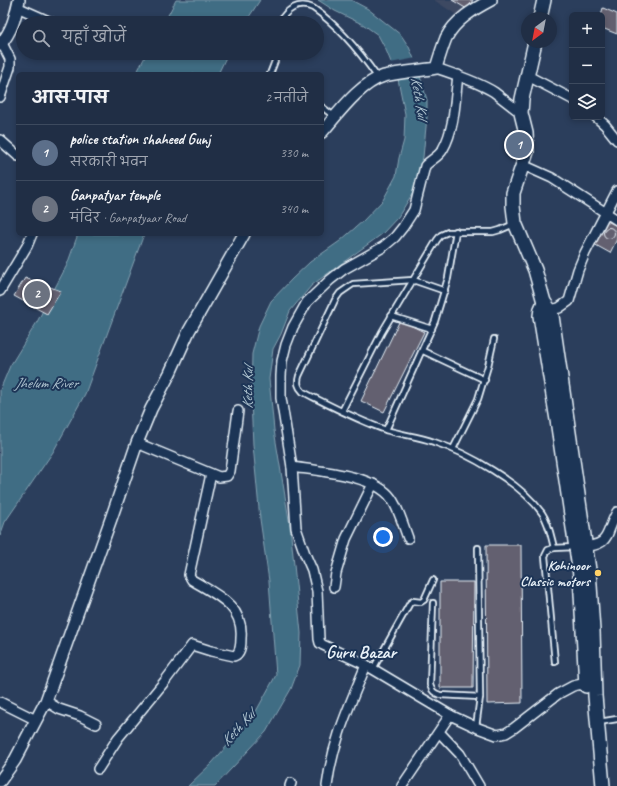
<!DOCTYPE html>
<html lang="hi">
<head>
<meta charset="utf-8">
<style>
  body { margin:0; font-family:Caveat,"Playpen Sans Deva",sans-serif; background:#2d3a50; color:#f1f3f6 }
  .controls { position:absolute; right:12px; top:12px; display:grid; overflow:hidden; border-radius:6px; box-shadow:0 2px 6px #0003 }
  .controls button { width:36px; height:36px; display:grid; place-items:center; padding:0; border:0; border-bottom:1px solid #3d4a5e; background:#202e45; color:#f1f3f6; font:20px sans-serif }
  .compass { position:absolute; left:521px; top:12px; width:36px; height:36px; border-radius:50%; background:#202e45; box-shadow:0 2px 6px #0003; rotate:212deg }
  .you { position:absolute; left:383px; top:537px; width:14px; height:14px; margin:-10px; border:3px solid #fff; border-radius:50%; background:#1a73e8; box-shadow:0 0 0 6px #1a73e833 }
  .badge { display:grid; place-items:center; width:26px; height:26px; border-radius:50%; background:#ffd166; color:#fff; font-size:13px; font-weight:700 }
  .pin { position:absolute; translate:-50% -50%; border:2px solid #fff; box-shadow:0 1px 4px #0006 }
  .list { margin:0; padding:0; list-style:none }
  h2 { display:flex; justify-content:space-between; align-items:center; height:52px; margin:0; padding:0 16px; font-size:17px }
  h2 small { font-size:13px; font-weight:400; color:#a2a8b3 }
  .list li { display:grid; grid-template-columns:26px 1fr auto; gap:12px; align-items:center; box-sizing:border-box; height:56px; padding:0 16px; border-top:1px solid #3d4a5e }
  .list b { display:block; font-size:15px; white-space:nowrap }
  .list p { margin:0; font-size:13px; white-space:nowrap; color:#a2a8b3 }
  .list em { font-size:13px; font-style:normal; color:#a2a8b3 }
  .icon { flex:none; width:22px; height:22px; fill:none; stroke:currentColor; stroke-width:2; stroke-linecap:round; stroke-linejoin:round }
  .map { position:relative; flex:none; width:617px; height:786px; overflow:hidden }
  .search { position:absolute; background:#202e45; box-shadow:0 2px 6px #0003; left:16px; top:16px; width:308px; height:44px; display:flex; align-items:center; gap:10px; box-sizing:border-box; padding:0 14px; border-radius:22px; color:#a2a8b3; font-size:15px }
  .panel { position:absolute; background:#202e45; box-shadow:0 2px 6px #0003; left:16px; top:72px; width:308px; height:164px; border-radius:6px }
  .map>svg:first-child { display:block }
</style>
</head>
<body>
<div class="map">
<svg width="617" height="786" viewBox="0 0 617 786">
  <rect width="100%" height="100%" fill="#2b3e5c"/>
  <filter id="ink" filterUnits="userSpaceOnUse"><feTurbulence type="fractalNoise" baseFrequency=".025" numOctaves="2"/><feDisplacementMap in="SourceGraphic" scale="8" xChannelSelector="R" yChannelSelector="G"/><feConvolveMatrix kernelMatrix="1 2 1 2 8 2 1 2 1" color-interpolation-filters="sRGB"/></filter>
  <g filter="url(#ink)">
    <path fill="#3c4862" d="M 434,0 L 474,0 L 474,1 L 458,16 Z"/>
    <g fill="#416d84" stroke="#84a2b2">
      <path d="M 176,0 L 260,0 L 245,23 L 164,23 Z"/>
      <path d="M 318,0 L 351,0 L 368,9 L 401,35 L 409,47 L 417,66 L 427,100 L 427,117 L 423,157 L 414,191 L 398,217 L 382,234 L 312,285 L 290,311 L 281,334 L 273,349 L 269,379 L 274,430 L 290,526 L 301,633 L 300,665 L 291,689 L 266,732 L 215,786 L 188,786 L 212,763 L 254,715 L 276,675 L 269,581 L 260,519 L 253,445 L 251,400 L 252,354 L 259,326 L 271,301 L 292,279 L 310,262 L 340,241 L 363,221 L 383,200 L 396,176 L 399,158 L 404,140 L 405,114 L 398,79 L 386,50 L 378,35 L 364,25 L 335,11 Z"/>
      <path d="M 147,53 L 228,53 L 218,74 L 136,74 Z"/>
      <path d="M 78,234 L 144,234 L 85,394 L 53,452 L 5,522 L 0,536 L 0,390 L 10,366 L 37,322 L 67,265 Z"/>
    </g>
    <path fill="#2b3e5c" d="M 416,58 L 422,76 L 396,80 L 390,63 Z"/>
    <g fill="#64606f" stroke="#e8f1f8">
      <path d="M 452,0 L 473,0 L 467,9 Z"/>
      <path d="M 603,8 L 617,14 L 617,34 L 602,28 L 602,15 L 601,15 Z"/>
      <path d="M 603,219 L 617,226 L 617,239 L 610,253 L 592,243 Z"/>
      <circle cx="609" cy="233" r="5.5"/>
      <path d="M 25,278 L 61,291 L 47,314 L 14,296 Z"/>
      <path d="M 400,320 L 424,332 L 384,412 L 361,401 Z"/>
      <path d="M 486,545 L 521,545 L 522,703 L 487,704 Z"/>
      <path d="M 440,582 L 474,582 L 473,688 L 440,688 Z"/>
    </g>
    <g fill="none" stroke-linecap="round" stroke-linejoin="round">
      <defs>
        <g id="service">
          <path d="M 279,23 C 286,10 298,1 313,8 C 339,26 360,52 378,78"/>
          <path d="M 270,74 L 275,61 L 275,53"/>
          <path d="M 322,107 L 335,117"/>
          <path d="M 514,224 L 500,230 L 493,232 L 448,232 L 441,235 L 437,240 L 413,280 L 353,284 L 340,293 L 335,300 L 299,376 C 297,383 298,387 303,392 C 329,405 359,421 386,430 C 402,435 418,436 434,442 C 468,453 521,483 542,513 C 549,523 551,536 554,548"/>
          <path d="M 391,316 L 432,329"/>
          <path d="M 423,351 L 485,380"/>
          <path d="M 342,411 L 382,332 L 413,280 L 445,291"/>
          <path d="M 386,430 L 435,321 L 448,278 L 456,231"/>
          <path d="M 453,449 L 478,399 L 488,366 L 494,339"/>
          <path d="M 433,603 L 430,685 C 432,691 434,693 440,695 L 480,697"/>
          <path d="M 555,662 L 545,556 L 548,550 L 554,548 L 575,547"/>
          <path d="M 373,669 L 410,603 L 413,601 L 421,602 L 424,600 L 433,580"/>
          <path d="M 599,722 L 617,719"/>
          <path d="M 476,727 L 480,697 L 478,548"/>
        </g>
        <g id="minor">
          <path d="M 17,7 L 53,23"/>
          <path d="M 436,68 C 456,75 476,81 494,92 C 503,99 512,106 521,113"/>
          <path d="M 458,75 C 455,99 455,128 443,149 C 439,157 430,160 425,166 L 414,210 L 403,227 L 395,237 L 383,247 L 344,269 L 330,280 L 307,302 L 293,327 L 286,345 L 282,361 L 281,376 L 281,398 L 292,467 L 296,528 L 305,554 L 312,570 L 317,591 L 319,639 L 320,643 L 323,645 L 366,665 L 450,715 L 478,728 L 497,735 L 506,733 L 514,728 L 558,694 L 573,686 L 591,682"/>
          <path d="M 528,76 L 572,99"/>
          <path d="M 0,97 L 10,67 L 10,59 L 2,43"/>
          <path d="M 596,117 L 605,125 L 617,140"/>
          <path d="M 0,140 L 18,156"/>
          <path d="M 523,165 L 552,178 L 617,220"/>
          <path d="M 0,291 L 27,246 L 32,234"/>
          <path d="M 550,310 L 559,308 L 569,301 L 578,270 L 585,253 L 617,191"/>
          <path d="M 137,443 L 219,477 L 227,476 L 230,471 L 238,411"/>
          <path d="M 292,467 C 319,471 375,475 391,498 C 399,509 403,525 408,538"/>
          <path d="M 580,547 C 612,545 604,536 617,512"/>
          <path d="M 334,587 L 336,573 L 346,539 L 373,484"/>
          <path d="M 46,701 L 59,709 L 80,716 L 96,724"/>
          <path d="M 0,702 L 36,720"/>
          <path d="M 439,732 L 460,754 L 479,786"/>
          <path d="M 98,769 L 118,738 L 165,681 L 192,645 L 211,651 L 234,656 L 236,655 C 241,651 241,644 241,638 C 244,605 215,594 192,580 L 189,575 L 211,474"/>
          <path d="M 290,786 L 291,783"/>
          <path d="M 327,786 C 333,740 349,707 366,665"/>
          <path d="M 402,786 L 450,715"/>
        </g>
        <g id="tertiary">
          <path d="M 0,45 C 12,31 15,18 19,0"/>
          <path d="M 322,132 C 338,114 360,83 384,76 C 401,72 419,71 436,68 C 439,58 442,48 446,38 C 455,20 474,9 491,0"/>
          <path d="M 0,781 L 15,760 L 46,701 L 112,516 L 137,443 L 151,409 L 170,373 L 189,331 L 244,234"/>
        </g>
        <g id="secondary">
          <path d="M 540,18 L 544,0"/>
          <path d="M 535,42 L 522,99 L 521,113 L 526,133 L 527,152 L 513,193 L 513,206 L 515,223 L 535,270 L 544,302 L 550,310 L 552,316 L 589,570 L 593,631 L 595,696 L 603,786"/>
          <path d="M 544,302 L 541,309 L 540,316 L 557,420 L 580,575 L 586,686"/>
        </g>
      </defs>
      <use href="#service" stroke="#e8f1f8" stroke-width="8"/>
      <use href="#minor" stroke="#e8f1f8" stroke-width="12"/>
      <use href="#tertiary" stroke="#e8f1f8" stroke-width="14"/>
      <use href="#secondary" stroke="#e8f1f8" stroke-width="16"/>
      <use href="#service" stroke="#1d3557" stroke-width="4.5"/>
      <use href="#minor" stroke="#1d3557" stroke-width="9"/>
      <use href="#tertiary" stroke="#1d3557" stroke-width="11"/>
      <use href="#secondary" stroke="#1d3557" stroke-width="13"/>
    </g>
  </g>
  <circle fill="#ffd166" stroke="#1d3557" stroke-width="1.5" cx="598" cy="573" r="4"/>
  <g text-anchor="middle" dominant-baseline="central" stroke-width="4" stroke-linejoin="round" paint-order="stroke">
    <g font-size="14" font-weight="bold" fill="#e8f1f8" stroke="#1d3557" text-anchor="end">
      <text x="590" y="565">Kohinoor<tspan x="590" dy="16">Classic motors</tspan></text>
    </g>
    <g font-size="15" font-style="italic" fill="#aec3cf" stroke="#1d3557">
      <text transform="translate(419 98) rotate(80)">Keth Kul</text>
      <text x="46" y="383">Jhelum River</text>
      <text transform="translate(248 388) rotate(-89)">Keth Kul</text>
      <text transform="translate(238 728) rotate(-48)">Keth Kul</text>
    </g>
    <g font-size="18" font-weight="bold" fill="#e8f1f8" stroke="#1d3557">
      <text x="361" y="652">Guru Bazar</text>
    </g>
  </g>
</svg>
<div class="controls">
<button>+</button>
<button>−</button>
<button><svg class="icon" aria-label="layers" viewBox="0 0 24 24"><path d="M12 4l9 5-9 5-9-5zM3 14l9 5 9-5"/></svg></button>
</div>
<svg class="compass" viewBox="-18 -18 36 36"><path d="M0-13l5 13h-10z" fill="#e53935"/><path d="M0 13l5-13h-10z" fill="#a2a8b3"/></svg>
<div class="you"></div>
<div class="pin badge" style="left:519px;top:145px;background:#5c6f8a">1</div>
<div class="pin badge" style="left:37px;top:294px;background:#6b7280">2</div>
<div class="search"><svg class="icon" aria-label="search" viewBox="0 0 24 24"><circle cx="10" cy="10" r="6"/><path d="M15 15l6 6"/></svg>यहाँ खोजें</div>
<section class="panel">
<h2>आस-पास<small>2 नतीजे</small></h2>
<ul class="list">
<li><span class="badge" style="background:#5c6f8a">1</span><div><b>police station shaheed Gunj</b><p>सरकारी भवन</p></div><em>330 m</em></li>
<li><span class="badge" style="background:#6b7280">2</span><div><b>Ganpatyar temple</b><p>मंदिर · Ganpatyaar Road</p></div><em>340 m</em></li>
</ul>
</section>
</div>
</body>
</html>
